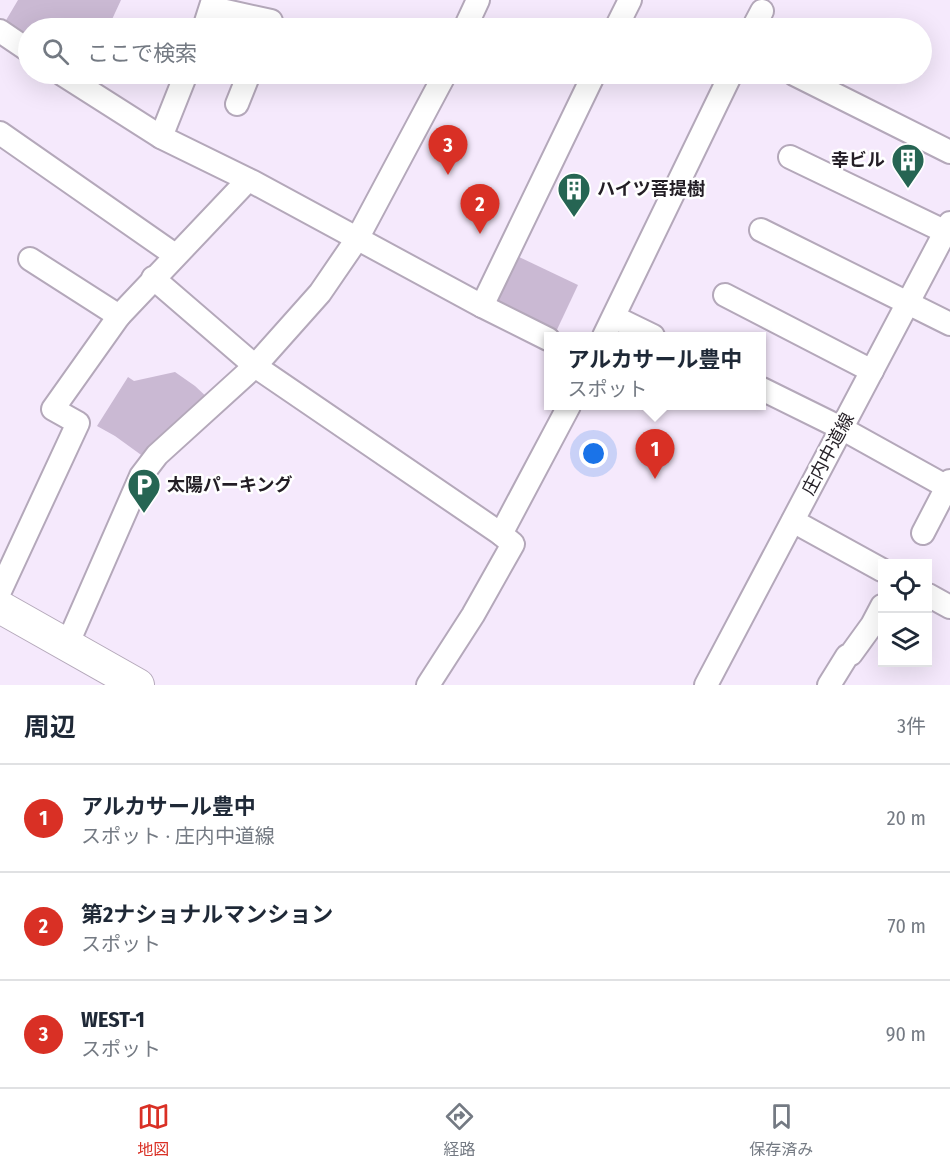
<!DOCTYPE html>
<html lang="ja">
<head>
<meta charset="utf-8">
<style>
  body { margin:0; font-family:"Fira Sans Condensed","Noto Sans JP",sans-serif; background:#f6f6f7; color:#1f2937 }
  .controls { position:absolute; right:18px; bottom:18px; display:grid; overflow:hidden; border-radius:0px; box-shadow:0 6px 24px #0002 }
  .controls button { width:54px; height:54px; display:grid; place-items:center; padding:0; border:0; border-bottom:2px solid #e0e1e3; background:#fff; color:#1f2937; font:30px sans-serif }
  .you { position:absolute; left:594px; top:454px; width:21px; height:21px; margin:-15px; border:4px solid #fff; border-radius:50%; background:#1a73e8; box-shadow:0 0 0 9px #1a73e833 }
  .badge { display:grid; place-items:center; width:39px; height:39px; border-radius:50%; background:#d93025; color:#fff; font-size:20px; font-weight:700 }
  .pin { position:absolute; translate:-50% -50px; filter:drop-shadow(0 2px 3px #0008) }
  .pin::after { content:''; position:absolute; top:32px; width:21px; height:18px; background:inherit; clip-path:polygon(0 0,100% 0,50% 100%) }
  .popup { position:absolute; left:544px; top:332px; width:222px; height:78px; box-sizing:border-box; display:grid; place-content:center; border-radius:0px; background:#fff; filter:drop-shadow(0 2px 4px #0005); font-size:20px; white-space:nowrap; color:#747a83 }
  .popup b { font-size:22px; color:#1f2937 }
  .popup::after { content:''; position:absolute; left:50%; top:100%; margin-left:-12px; border:12px solid transparent; border-top-color:#fff }
  .list { margin:0; padding:0; list-style:none }
  h2 { display:flex; justify-content:space-between; align-items:center; height:78px; margin:0; padding:0 24px; font-size:26px }
  h2 small { font-size:20px; font-weight:400; color:#747a83 }
  .list li { display:grid; grid-template-columns:39px 1fr auto; gap:18px; align-items:center; box-sizing:border-box; height:108px; padding:0 24px; border-top:2px solid #e0e1e3 }
  .list b { display:block; font-size:22px; white-space:nowrap }
  .list p { margin:0; font-size:20px; white-space:nowrap; color:#747a83 }
  .list em { font-size:20px; font-style:normal; color:#747a83 }
  .icon { flex:none; width:33px; height:33px; fill:none; stroke:currentColor; stroke-width:2; stroke-linecap:round; stroke-linejoin:round }
  .map { position:relative; flex:none; width:950px; height:685px; overflow:hidden }
  .search { position:absolute; background:#fff; box-shadow:0 6px 24px #0002; left:18px; right:18px; top:18px; height:66px; display:flex; align-items:center; gap:15px; box-sizing:border-box; padding:0 21px; border-radius:33px; color:#747a83; font-size:22px }
  .sheet { height:402px; background:#fff }
  nav { display:flex; justify-content:space-around; align-items:center; box-sizing:border-box; height:84px; border-top:2px solid #e0e1e3; background:#fff; font-size:16px; color:#747a83 }
  nav a { display:grid; justify-items:center; gap:3px }
  nav .on { color:#d93025 }
  .map>svg:first-child { display:block }
</style>
</head>
<body>
<div class="map">
<svg width="950" height="685" viewBox="0 0 950 685">
  <rect width="100%" height="100%" fill="#f5e9fc"/>
  <g fill="#cab9d3">
    <path d="M 18,0 L 121,0 L 108,28 L 28,28 L 28,38 L 5,22 Z"/>
    <path d="M 517,256 L 578,285 L 554,336 L 494,300 Z"/>
    <path d="M 175,372 L 195,386 L 210,400 L 144,457 L 115,436 L 97,426 L 128,377 L 134,381 Z"/>
  </g>
  <g fill="none" stroke-linecap="round" stroke-linejoin="round">
    <defs>
      <g id="street">
        <path d="M 212,8 L 271,21"/>
        <path d="M 204,28 L 213,0"/>
        <path d="M 465,28 L 478,0"/>
        <path d="M 616,28 L 630,0"/>
        <path d="M 753,28 L 762,11"/>
        <path d="M 0,31 L 28,50"/>
        <path d="M 62,74 L 161,137 L 253,182 L 482,306 L 548,339"/>
        <path d="M 794,74 L 950,152"/>
        <path d="M 237,104 L 249,74"/>
        <path d="M 0,133 L 175,255"/>
        <path d="M 161,137 L 186,74"/>
        <path d="M 790,157 L 950,234"/>
        <path d="M 761,230 L 950,324"/>
        <path d="M 30,259 L 119,316"/>
        <path d="M 153,278 L 255,366 L 501,534 L 513,544 L 473,615 L 428,685"/>
        <path d="M 725,295 L 872,371"/>
        <path d="M 482,306 L 594,74"/>
        <path d="M 614,317 L 653,336"/>
        <path d="M 604,336 L 731,74"/>
        <path d="M 762,389 L 841,428 L 947,487"/>
        <path d="M 793,521 L 882,570"/>
        <path d="M 923,533 L 950,481"/>
        <path d="M 501,534 L 569,406"/>
        <path d="M 0,591 L 78,423 L 53,409 L 119,316 L 248,180"/>
        <path d="M 928,595 L 950,607"/>
        <path d="M 67,645 L 141,476 L 157,455 L 255,366 L 320,293 L 357,239 L 445,74"/>
        <path d="M 706,685 L 950,223"/>
        <path d="M 829,685 L 847,656 L 851,654 L 872,625 L 882,606"/>
      </g>
      <path id="secondary" d="M 0,607 L 138,685"/>
    </defs>
    <use href="#street" stroke="#b4a8ba" stroke-width="26"/>
    <use href="#secondary" stroke="#b4a8ba" stroke-width="34"/>
    <use href="#street" stroke="#fff" stroke-width="22"/>
    <use href="#secondary" stroke="#fff" stroke-width="32"/>
  </g>
  <defs>
    <symbol id="building-pin" viewBox="-11 -11 22 30"><path d="M0 17L-7.5 6A9.5 9.5 0 1 1 7.5 6Z" fill="#266553" stroke="#fff"/><path d="M-4-6H4V6H1V3H-1V6H-4ZM-2.5-4.3h1.7v1.8h-1.7ZM.8-4.3h1.7v1.8H.8ZM-2.5-1h1.7V.8h-1.7ZM.8-1h1.7V.8H.8Z" fill="#fff"/></symbol>
    <symbol id="parking-pin" viewBox="-11 -11 22 30"><path d="M0 17L-7.5 6A9.5 9.5 0 1 1 7.5 6Z" fill="#266553" stroke="#fff"/><path d="M-3.5-5.5H1a3.5 3.5 0 0 1 0 7H-1V5.5H-3.5ZM-1-3.4V-.6H.8a1.4 1.4 0 0 0 0-2.8Z" fill="#fff"/></symbol>
  </defs>
  <g fill-rule="evenodd">
    <use href="#building-pin" x="889" y="141" width="38" height="52"/>
    <use href="#building-pin" x="555" y="170" width="38" height="52"/>
    <use href="#parking-pin" x="125" y="466" width="38" height="52"/>
  </g>
  <g text-anchor="middle" dominant-baseline="central" stroke-width="5" stroke-linejoin="round" paint-order="stroke">
    <g font-size="18" font-weight="bold" fill="#231e25" stroke="#fff" text-anchor="start">
      <text x="885" y="160" text-anchor="end">幸ビル</text>
      <text x="597" y="189">ハイツ菩提樹</text>
      <text x="167" y="485">太陽パーキング</text>
    </g>
    <g font-size="18" fill="#231e25" stroke="#fff">
      <text transform="translate(828 454) rotate(-62)">庄内中道線</text>
    </g>
  </g>
</svg>
<div class="controls">
<button><svg class="icon" aria-label="locate" viewBox="0 0 24 24"><circle cx="12" cy="12" r="6"/><path d="M12 2v4M12 18v4M2 12h4M18 12h4"/></svg></button>
<button><svg class="icon" aria-label="layers" viewBox="0 0 24 24"><path d="M12 4l9 5-9 5-9-5zM3 14l9 5 9-5"/></svg></button>
</div>
<div class="you"></div>
<div class="pin badge" style="left:655px;top:479px">1</div>
<div class="popup"><b>アルカサール豊中</b>スポット</div>
<div class="pin badge" style="left:480px;top:234px">2</div>
<div class="pin badge" style="left:448px;top:175px">3</div>
<div class="search"><svg class="icon" aria-label="search" viewBox="0 0 24 24"><circle cx="10" cy="10" r="6"/><path d="M15 15l6 6"/></svg>ここで検索</div>
</div>
<section class="sheet">
<h2>周辺<small>3件</small></h2>
<ul class="list">
<li><span class="badge">1</span><div><b>アルカサール豊中</b><p>スポット · 庄内中道線</p></div><em>20 m</em></li>
<li><span class="badge">2</span><div><b>第2ナショナルマンション</b><p>スポット</p></div><em>70 m</em></li>
<li><span class="badge">3</span><div><b>WEST-1</b><p>スポット</p></div><em>90 m</em></li>
</ul>
</section>
<nav>
<a class="on"><svg class="icon" aria-label="map" viewBox="0 0 24 24"><path d="M3 6l6-2 6 2 6-2v14l-6 2-6-2-6 2zM9 4v14M15 6v14"/></svg>地図</a>
<a><svg class="icon" aria-label="directions" viewBox="0 0 24 24"><path d="M12 3l9 9-9 9-9-9zM9 14v-3h6M13 9l2 2-2 2"/></svg>経路</a>
<a><svg class="icon" aria-label="saved" viewBox="0 0 24 24"><path d="M7 4h10v16l-5-4-5 4z"/></svg>保存済み</a>
</nav>
</body>
</html>
